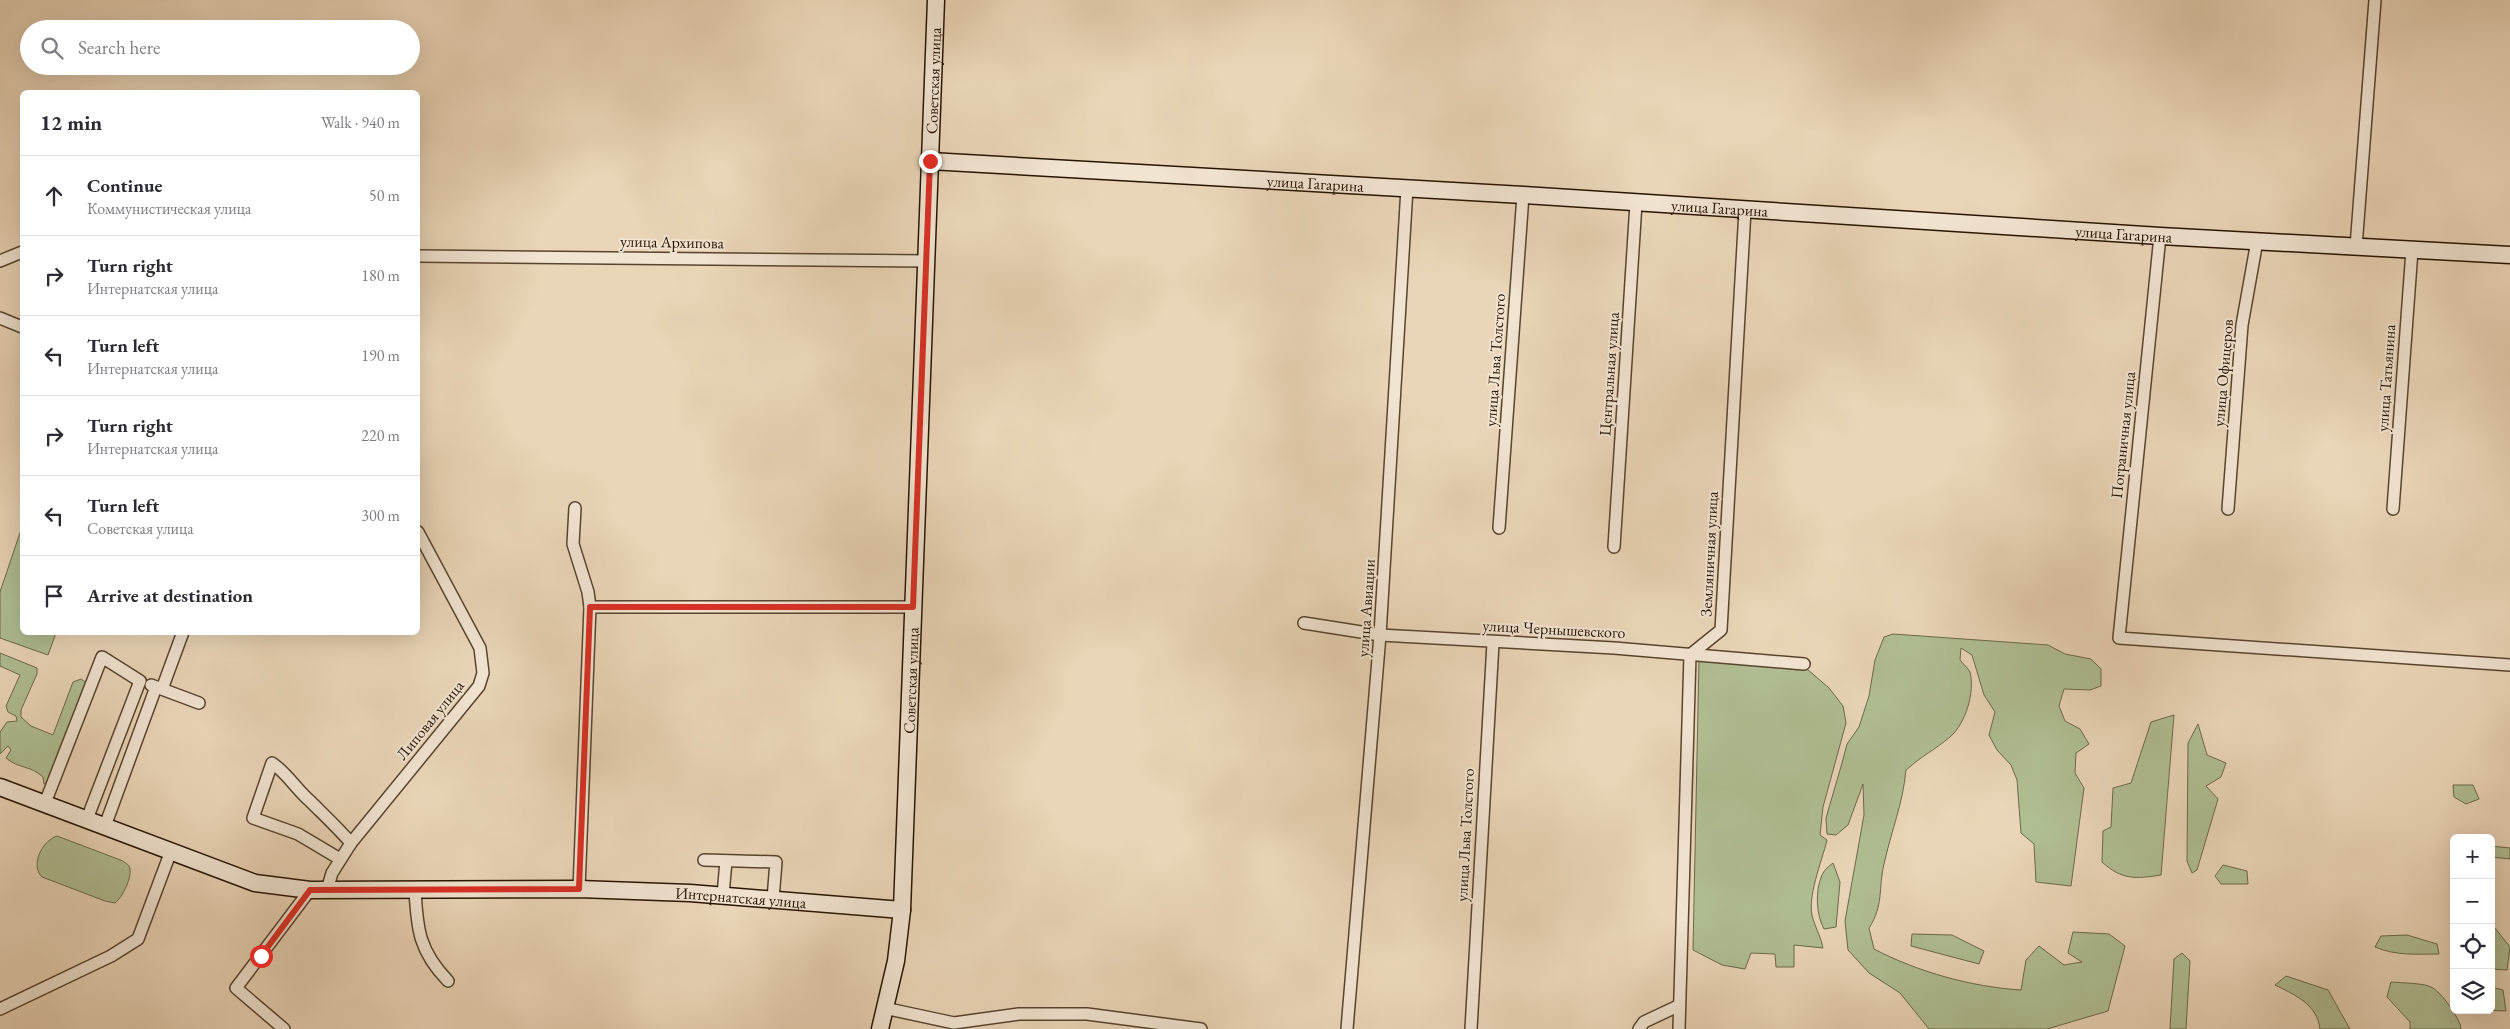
<!DOCTYPE html>
<html lang="en">
<head>
<meta charset="utf-8">
<style>
  body { margin:0; font-family:"EB Garamond",serif; background:#f2f2f3; color:#2b2b33 }
  .controls { position:absolute; right:15px; bottom:15px; display:grid; overflow:hidden; border-radius:8px; box-shadow:0 5px 20px #0002 }
  .controls button { width:45px; height:45px; display:grid; place-items:center; padding:0; border:0; border-bottom:1px solid #e1e1e2; background:#fff; color:#2b2b33; font:25px sans-serif }
  .stop { position:absolute; width:15px; height:15px; margin:-11px; border:4px solid #d93025; border-radius:50%; background:#fff }
  .stop.end { background:#d93025; border-color:#fff; box-shadow:0 1px 5px #0008 }
  .list { margin:0; padding:0; list-style:none }
  h2 { display:flex; justify-content:space-between; align-items:center; height:65px; margin:0; padding:0 20px; font-size:21px }
  h2 small { font-size:16px; font-weight:400; color:#7c7c81 }
  .list li { display:grid; grid-template-columns:32px 1fr auto; gap:15px; align-items:center; box-sizing:border-box; height:80px; padding:0 20px; border-top:1px solid #e1e1e2 }
  .list b { display:block; font-size:19px; white-space:nowrap }
  .list p { margin:0; font-size:16px; white-space:nowrap; color:#7c7c81 }
  .list em { font-size:16px; font-style:normal; color:#7c7c81 }
  .icon { flex:none; width:28px; height:28px; fill:none; stroke:currentColor; stroke-width:2; stroke-linecap:round; stroke-linejoin:round }
  .map { position:relative; flex:none; width:2510px; height:1029px; overflow:hidden }
  .search { position:absolute; background:#fff; box-shadow:0 5px 20px #0002; left:20px; top:20px; width:400px; height:55px; display:flex; align-items:center; gap:12px; box-sizing:border-box; padding:0 18px; border-radius:28px; color:#7c7c81; font-size:19px }
  .panel { position:absolute; background:#fff; box-shadow:0 5px 20px #0002; left:20px; top:90px; width:400px; height:545px; border-radius:8px }
  .map>svg:first-child { display:block }
</style>
</head>
<body>
<div class="map">
<svg width="2510" height="1029" viewBox="0 0 2510 1029">
  <rect width="100%" height="100%" fill="#ead5b8"/>
  <filter id="stains"><feTurbulence type="fractalNoise" baseFrequency=".004" numOctaves="4"/><feColorMatrix values="0 0 0 0 .2 0 0 0 0 .09 0 0 0 0 .02 0 0 0 .5 -.17"/></filter>
  <radialGradient id="worn" r=".72"><stop offset=".6" stop-color="#630" stop-opacity="0"/><stop offset="1" stop-color="#630" stop-opacity=".3"/></radialGradient>
  <g fill="#b0be94" stroke="#6c694a">
    <path d="M 22,527 L 22,632 L 56,633 L 48,655 L 0,638 L 0,592 Z"/>
    <path d="M 1893,634 L 2048,645 L 2065,654 L 2091,659 L 2101,669 L 2101,686 L 2090,690 L 2064,689 L 2059,706 L 2065,721 L 2080,729 L 2089,744 L 2076,753 L 2075,773 L 2084,788 L 2071,886 L 2036,882 L 2034,844 L 2021,833 L 2017,780 L 2011,765 L 1997,750 L 1989,735 L 1995,712 L 1984,695 L 1972,655 L 1961,648 L 1960,660 C 1963,664 1968,668 1970,672 C 1975,692 1966,723 1950,737 C 1936,749 1920,757 1906,770 C 1903,803 1891,832 1884,864 C 1878,889 1884,905 1869,928 L 1874,949 C 1918,972 1972,987 2021,990 L 2026,960 L 2039,946 L 2064,965 L 2082,962 L 2068,953 L 2073,932 L 2109,934 L 2125,946 L 2108,1011 L 2047,1029 L 1929,1029 L 1900,993 L 1869,973 L 1848,950 L 1845,921 L 1864,815 L 1863,784 L 1848,825 L 1836,835 L 1827,834 L 1826,818 L 1842,763 L 1847,744 L 1859,727 L 1869,696 L 1875,660 L 1884,637 Z"/>
    <path d="M 0,653 L 37,668 L 37,674 L 21,710 L 21,717 L 31,726 L 53,735 L 73,682 L 81,679 L 87,683 L 48,784 L 44,784 L 43,777 C 30,765 19,769 6,758 L 11,750 L 8,746 L 0,754 L 0,732 L 7,722 L 17,721 L 16,716 L 8,712 L 6,706 L 20,675 L 0,666 Z"/>
    <path d="M 1699,659 L 1807,669 L 1829,688 L 1843,706 L 1846,723 L 1823,807 L 1820,835 L 1827,840 C 1822,861 1806,899 1813,919 C 1816,929 1821,937 1823,948 L 1794,945 L 1794,967 L 1776,967 L 1775,954 L 1751,953 L 1745,969 L 1722,965 L 1693,950 Z"/>
    <path d="M 2174,715 L 2161,875 C 2135,879 2122,880 2102,862 L 2103,831 L 2111,827 L 2113,788 L 2131,783 L 2151,722 Z"/>
    <path d="M 2198,724 L 2207,755 L 2226,763 L 2221,777 L 2206,786 L 2218,799 L 2197,870 L 2192,873 L 2187,861 L 2188,743 Z"/>
    <path d="M 2453,785 L 2473,785 L 2479,799 L 2466,804 L 2454,797 Z"/>
    <path d="M 57,836 L 123,861 C 124,862 129,865 129,866 C 134,875 122,898 115,903 L 105,901 L 42,877 C 30,865 42,841 57,836 Z"/>
    <path d="M 2491,846 L 2510,848 L 2510,859 L 2491,857 Z"/>
    <path d="M 1833,863 L 1840,882 L 1836,927 L 1824,929 C 1816,914 1815,891 1822,875 C 1824,870 1829,866 1833,863 Z"/>
    <path d="M 2223,865 L 2247,871 L 2248,884 L 2221,884 L 2215,876 Z"/>
    <path d="M 2491,923 L 2510,947 L 2507,970 L 2491,969 Z"/>
    <path d="M 1912,934 L 1952,935 L 1984,951 L 1979,964 L 1911,946 Z"/>
    <path d="M 2407,935 L 2437,944 L 2439,954 C 2417,954 2396,956 2375,947 L 2381,936 Z"/>
    <path d="M 2182,953 L 2190,961 L 2186,1029 L 2170,1029 L 2174,959 Z"/>
    <path d="M 2286,976 L 2328,990 L 2350,1029 L 2320,1029 C 2317,1004 2295,995 2275,985 Z"/>
    <path d="M 2391,982 C 2401,983 2424,983 2431,987 C 2441,991 2461,1020 2461,1029 L 2410,1029 L 2410,1022 L 2387,997 Z"/>
    <path d="M 2491,987 L 2503,990 L 2506,1011 L 2480,1010 L 2491,1010 Z"/>
  </g>
  <g fill="none" stroke-linecap="round" stroke-linejoin="round">
    <defs>
      <g id="street">
        <path d="M 2160,236 L 2119,638 L 2510,665"/>
        <path d="M 2356,247 L 2375,0"/>
        <path d="M 418,256 L 926,261"/>
        <path d="M 0,261 L 22,252"/>
        <path d="M 0,318 L 22,327"/>
        <path d="M 575,508 L 573,544 L 588,592 L 590,607 L 579,889"/>
        <path d="M 2228,509 L 2242,325 L 2257,241"/>
        <path d="M 2393,509 L 2412,250"/>
        <path d="M 1499,528 L 1523,195"/>
        <path d="M 1614,547 L 1636,203"/>
        <path d="M 590,607 L 913,607"/>
        <path d="M 1304,623 L 1380,635 L 1614,648 L 1804,664"/>
        <path d="M 151,685 L 199,703"/>
        <path d="M 162,689 L 183,632"/>
        <path d="M 45,803 L 102,657 L 140,681 L 87,819"/>
        <path d="M 105,826 L 156,687"/>
        <path d="M 340,859 L 298,834 L 253,818 L 272,763 C 287,773 296,789 310,801 C 324,815 338,828 351,843"/>
        <path d="M 704,860 L 776,862 L 773,899"/>
        <path d="M 327,890 L 332,873 L 351,843 L 479,686 L 483,673 L 480,648 L 418,532"/>
        <path d="M 415,890 C 417,929 419,951 448,981"/>
        <path d="M 723,895 L 726,861"/>
        <path d="M 884,1008 L 954,1023 L 1019,1014 L 1087,1014 L 1201,1029"/>
        <path d="M 0,1009 L 111,956 L 138,939 L 171,851"/>
        <path d="M 284,1029 L 236,988 L 310,890"/>
        <path d="M 1347,1029 L 1380,635 L 1407,188"/>
        <path d="M 1471,1029 L 1493,643"/>
        <path d="M 1639,1029 L 1644,1022 L 1678,1006"/>
        <path d="M 1679,1029 L 1690,655 L 1721,630 L 1745,210"/>
      </g>
      <g id="secondary">
        <path id="s1" d="M 930,161 L 1523,195 L 2160,236 L 2510,255"/>
        <path id="s2" d="M 0,787 L 255,883 L 310,890 L 579,889 L 690,893 L 902,910"/>
        <path id="s3" d="M 880,1029 L 896,961 L 902,910 L 936,0"/>
      </g>
    </defs>
    <use href="#street" stroke="#58442e" stroke-width="14"/>
    <use href="#secondary" stroke="#271400" stroke-width="19"/>
    <use href="#street" stroke="#f1e4d1" stroke-width="11"/>
    <use href="#secondary" stroke="#f1e4d1" stroke-width="16"/>
  </g>
  <g fill="none" stroke-linecap="round" stroke-linejoin="round">
    <path stroke="#d93025" stroke-width="6" d="M 261,956 L 310,890 L 579,889 L 590,607 L 913,607 L 930,161"/>
  </g>
  <g text-anchor="middle" dominant-baseline="central" stroke-width="4" stroke-linejoin="round" paint-order="stroke">
    <g font-size="16" fill="#271400" stroke="#f1e4d1">
      <text stroke="none"><textPath href="#s3" startOffset="951">Советская улица</textPath></text>
      <text stroke="none"><textPath href="#s1" startOffset="386">улица Гагарина</textPath></text>
      <text stroke="none"><textPath href="#s1" startOffset="791">улица Гагарина</textPath></text>
      <text stroke="none"><textPath href="#s1" startOffset="1196">улица Гагарина</textPath></text>
      <text transform="translate(672 242) rotate(1)">улица Архипова</text>
      <text transform="translate(1495 360) rotate(-86)">улица Льва Толстого</text>
      <text transform="translate(2223 373) rotate(-85)">улица Офицеров</text>
      <text transform="translate(1609 374) rotate(-86)">Центральная улица</text>
      <text transform="translate(2386 378) rotate(-86)">улица Татьянина</text>
      <text transform="translate(2123 435) rotate(-84)">Пограничная улица</text>
      <text transform="translate(1709 554) rotate(-87)">Земляничная улица</text>
      <text transform="translate(1366 608) rotate(-86)">улица Авиации</text>
      <text transform="translate(1554 629) rotate(3)">улица Чернышевского</text>
      <text stroke="none"><textPath href="#s3" startOffset="351">Советская улица</textPath></text>
      <text transform="translate(430 720) rotate(-51)">Липовая улица</text>
      <text transform="translate(1465 835) rotate(-87)">улица Льва Толстого</text>
      <text stroke="none"><textPath href="#s2" startOffset="759">Интернатская улица</textPath></text>
    </g>
  </g>
  <rect width="100%" height="100%" filter="url(#stains)"/>
  <rect width="100%" height="100%" fill="url(#worn)"/>
</svg>
<div class="controls">
<button>+</button>
<button>−</button>
<button><svg class="icon" aria-label="locate" viewBox="0 0 24 24"><circle cx="12" cy="12" r="6"/><path d="M12 2v4M12 18v4M2 12h4M18 12h4"/></svg></button>
<button><svg class="icon" aria-label="layers" viewBox="0 0 24 24"><path d="M12 4l9 5-9 5-9-5zM3 14l9 5 9-5"/></svg></button>
</div>
<div class="stop" style="left:261px;top:956px"></div>
<div class="stop end" style="left:930px;top:161px"></div>
<div class="search"><svg class="icon" aria-label="search" viewBox="0 0 24 24"><circle cx="10" cy="10" r="6"/><path d="M15 15l6 6"/></svg>Search here</div>
<section class="panel">
<h2>12 min<small>Walk · 940 m</small></h2>
<ul class="list">
<li><svg class="icon" aria-label="ahead" viewBox="0 0 24 24"><path d="M12 20V5M6 11l6-6 6 6"/></svg><div><b>Continue</b><p>Коммунистическая улица</p></div><em>50 m</em></li>
<li><svg class="icon" aria-label="right" viewBox="0 0 24 24"><path d="M7 20v-9h11M14 6l5 5-5 5"/></svg><div><b>Turn right</b><p>Интернатская улица</p></div><em>180 m</em></li>
<li><svg class="icon" aria-label="left" viewBox="0 0 24 24"><path d="M17 20v-9H6M10 6l-5 5 5 5"/></svg><div><b>Turn left</b><p>Интернатская улица</p></div><em>190 m</em></li>
<li><svg class="icon" aria-label="right" viewBox="0 0 24 24"><path d="M7 20v-9h11M14 6l5 5-5 5"/></svg><div><b>Turn right</b><p>Интернатская улица</p></div><em>220 m</em></li>
<li><svg class="icon" aria-label="left" viewBox="0 0 24 24"><path d="M17 20v-9H6M10 6l-5 5 5 5"/></svg><div><b>Turn left</b><p>Советская улица</p></div><em>300 m</em></li>
<li><svg class="icon" aria-label="arrive" viewBox="0 0 24 24"><path d="M6 21V4h12l-3 4 3 4H6"/></svg><div><b>Arrive at destination</b></div></li>
</ul>
</section>
</div>
</body>
</html>
